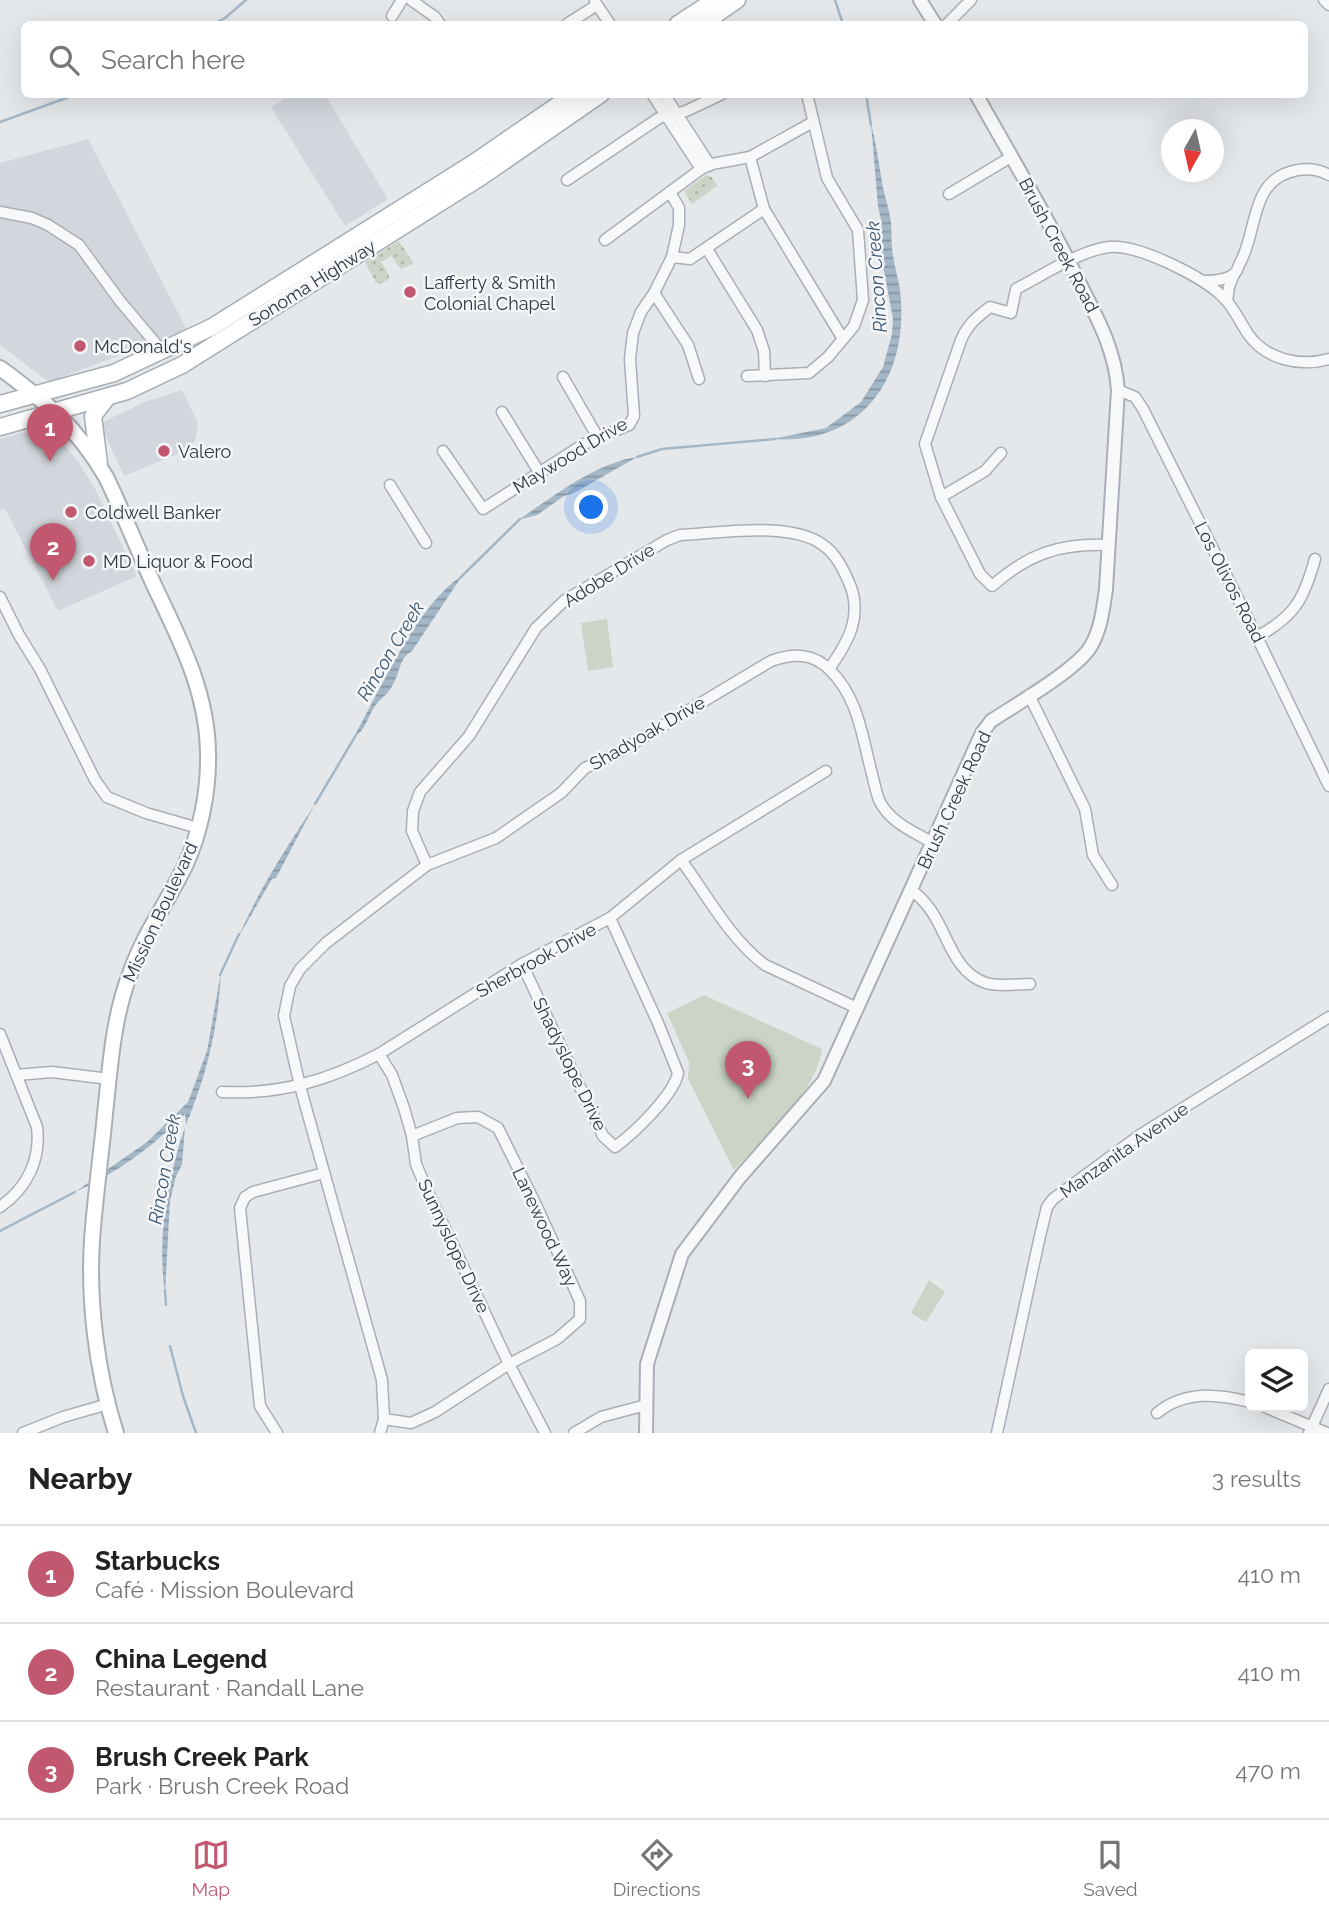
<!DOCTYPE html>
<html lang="en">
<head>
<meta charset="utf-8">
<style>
  body { margin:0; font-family:Raleway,sans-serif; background:#f6f6f6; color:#222 }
  .controls { position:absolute; right:21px; bottom:21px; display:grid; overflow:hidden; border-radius:10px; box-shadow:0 7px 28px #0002 }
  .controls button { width:63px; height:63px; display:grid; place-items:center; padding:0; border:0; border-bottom:2px solid #e0e0e0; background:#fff; color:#222; font:35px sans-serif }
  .compass { position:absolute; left:1161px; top:119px; width:63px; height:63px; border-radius:50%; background:#fff; box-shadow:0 7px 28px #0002; rotate:188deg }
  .you { position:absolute; left:592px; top:508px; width:24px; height:24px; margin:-18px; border:5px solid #fff; border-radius:50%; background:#1a73e8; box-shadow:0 0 0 10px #1a73e833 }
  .badge { display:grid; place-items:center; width:46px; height:46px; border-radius:50%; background:#c15870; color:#fff; font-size:23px; font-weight:700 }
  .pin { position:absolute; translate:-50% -58px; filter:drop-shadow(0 2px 4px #0008) }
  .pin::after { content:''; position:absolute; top:37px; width:24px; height:21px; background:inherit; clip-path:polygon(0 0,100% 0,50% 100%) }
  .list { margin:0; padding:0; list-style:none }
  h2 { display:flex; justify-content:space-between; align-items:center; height:91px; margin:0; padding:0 28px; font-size:30px }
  h2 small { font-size:23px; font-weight:400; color:#767676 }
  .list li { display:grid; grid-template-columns:46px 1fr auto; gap:21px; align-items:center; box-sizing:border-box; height:98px; padding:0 28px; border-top:2px solid #e0e0e0 }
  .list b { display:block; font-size:26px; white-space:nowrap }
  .list p { margin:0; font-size:23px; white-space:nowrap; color:#767676 }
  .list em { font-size:23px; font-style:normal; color:#767676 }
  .icon { flex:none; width:38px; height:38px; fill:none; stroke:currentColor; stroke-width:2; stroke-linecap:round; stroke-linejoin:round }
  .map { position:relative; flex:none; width:1329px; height:1433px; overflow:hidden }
  .search { position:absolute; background:#fff; box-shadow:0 7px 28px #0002; left:21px; right:21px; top:21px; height:77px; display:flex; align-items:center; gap:18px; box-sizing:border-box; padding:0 24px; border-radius:10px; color:#767676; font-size:26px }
  .sheet { height:385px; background:#fff }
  nav { display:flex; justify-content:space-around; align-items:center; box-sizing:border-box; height:98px; border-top:2px solid #e0e0e0; background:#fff; font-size:19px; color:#767676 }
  nav a { display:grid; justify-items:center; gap:4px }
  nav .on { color:#c15870 }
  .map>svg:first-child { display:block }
</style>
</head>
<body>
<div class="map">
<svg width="1329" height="1433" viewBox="0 0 1329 1433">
  <defs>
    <pattern id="grass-dots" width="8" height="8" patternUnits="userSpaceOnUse" patternTransform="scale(1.75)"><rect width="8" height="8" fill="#cbd4c7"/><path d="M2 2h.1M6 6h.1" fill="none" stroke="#afb7ac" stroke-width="1.8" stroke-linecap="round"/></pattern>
    <pattern id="water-rules" width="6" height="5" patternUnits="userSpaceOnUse" patternTransform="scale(1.75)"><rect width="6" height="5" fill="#a4b7c7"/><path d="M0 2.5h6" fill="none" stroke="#8696a3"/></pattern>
  </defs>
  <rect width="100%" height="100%" fill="#e5e8eb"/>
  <g fill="#d3d7dd">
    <path d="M 291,95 L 325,95 L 388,199 L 345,226 L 271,107 Z"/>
    <path d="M 88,139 L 187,330 L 49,382 L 0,345 L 0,163 Z"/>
    <path d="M 182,390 L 198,423 L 195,440 L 187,450 L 124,476 L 102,428 L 105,421 L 147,401 Z"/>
    <path d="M 40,428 L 49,430 L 55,435 L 77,460 L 95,489 L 137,576 L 58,611 L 5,509 L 0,510 L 0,439 Z"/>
  </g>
  <g fill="url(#grass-dots)">
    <path d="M 706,175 L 712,177 L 717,186 L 692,204 L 684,191 Z"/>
    <path d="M 399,241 L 413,262 L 412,264 L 401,269 L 391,256 L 381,262 L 389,275 L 389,279 L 380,284 L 376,283 L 365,262 Z"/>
  </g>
  <g fill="#cbd4c7">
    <path d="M 607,619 L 613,667 L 588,671 L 581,623 Z"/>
    <path d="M 704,995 L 822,1049 C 815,1095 765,1138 734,1170 L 688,1079 L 689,1062 L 667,1013 Z"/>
    <path d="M 929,1280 L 945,1292 L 926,1322 L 911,1313 Z"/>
  </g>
  <g fill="url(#water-rules)">
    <path d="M 871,124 C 876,142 878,158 881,176 C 883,192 889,207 891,223 C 892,234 891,245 893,255 C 895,271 901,286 901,302 C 906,384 857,446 772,439 L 826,428 L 861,402 L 883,367 L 892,334 L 893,319 L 883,265 L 881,220 L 878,206 Z"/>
    <path d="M 637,457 L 574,493 L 564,496 L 537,515 L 518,520 C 553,497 595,463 637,457 Z"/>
    <path d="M 462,576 L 412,651 C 399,658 400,673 393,684 C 390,692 384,696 379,701 C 368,712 368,729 354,737 C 379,692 419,602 462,576 Z"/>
    <path d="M 315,804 L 276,878 L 272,879 L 239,936 C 259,889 287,847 315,804 Z"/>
    <path d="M 221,972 C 218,1030 207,1073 186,1125 L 185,1114 C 156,1144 113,1176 75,1192 L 147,1142 L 188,1102 L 207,1051 Z"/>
    <path d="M 185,1127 L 182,1165 L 176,1176 L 170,1201 L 165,1293 C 157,1238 167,1179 185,1127 Z"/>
  </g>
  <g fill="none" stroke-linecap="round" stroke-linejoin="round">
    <g stroke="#a4b7c7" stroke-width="2.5">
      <path d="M 835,0 L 843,24"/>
      <path d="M 213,24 L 225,18 L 246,0"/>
      <path d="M 866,94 L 871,125"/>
      <path d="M 0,122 L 77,94"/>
      <path d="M 637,457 L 662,449 L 775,439"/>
      <path d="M 460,578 L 520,519"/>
      <path d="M 315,804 L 356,735"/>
      <path d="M 220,975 L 239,934"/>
      <path d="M 0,1231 L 75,1192"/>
      <path d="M 165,1290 L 166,1305"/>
      <path d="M 170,1346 L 183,1396 L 196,1433"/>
    </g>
    <defs>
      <g id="minor">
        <path d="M 411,0 L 435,17 L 440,24"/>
        <path d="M 1324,0 L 1329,5"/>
        <path d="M 595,2 L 610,24"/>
        <path d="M 392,16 L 402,0"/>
        <path d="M 567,24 L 597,5"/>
        <path d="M 947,24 L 971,0"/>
        <path d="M 652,94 L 701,169"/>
        <path d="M 664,94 L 710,165"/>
        <path d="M 750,157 L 764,209 L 843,339"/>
        <path d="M 567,180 L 659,118 L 686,111 L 722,94"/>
        <path d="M 949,194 L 1011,157"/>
        <path d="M 0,212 L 32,218 L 48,225 L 79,245 L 120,301 L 162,351"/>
        <path d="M 605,240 L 701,169 L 712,164 L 750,157 L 813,122"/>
        <path d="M 707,249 L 757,330 L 764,351 L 765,376"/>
        <path d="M 672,257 L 690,259 L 764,209"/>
        <path d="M 1203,281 C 1212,281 1227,280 1234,274 C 1237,272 1238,268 1239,265 C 1257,235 1250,186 1287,173 C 1301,168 1316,168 1329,175"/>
        <path d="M 654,293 L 688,345 L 699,379"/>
        <path d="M 1227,301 L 1229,287 L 1234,274"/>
        <path d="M 747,376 L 809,373 L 828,357 L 854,326 L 863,300 L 858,230 L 827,178 L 807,94"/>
        <path d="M 563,377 L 597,436"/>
        <path d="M 1118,390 L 1135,397 L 1143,409 L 1257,637 L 1329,786"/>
        <path d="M 502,412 L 539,472"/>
        <path d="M 443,451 L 483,509 L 584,444 L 629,425 L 634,416 L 630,359 L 633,333 L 641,312 L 654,293 L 672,257 L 679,225 L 679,208 L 670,192"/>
        <path d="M 390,485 L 426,543"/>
        <path d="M 941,497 L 985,471 L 1001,453"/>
        <path d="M 1108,545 C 1060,543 1028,554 992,586 L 980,574 L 941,497 L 925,444 L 961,340 C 968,324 977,317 990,307 L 1011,313 L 1016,289 C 1043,275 1079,251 1109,247 C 1138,244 1204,277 1224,298 C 1234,308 1240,322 1248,334 C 1266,360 1300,367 1329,359"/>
        <path d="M 0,597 L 19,635 L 40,669 L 95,780 L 107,797 L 146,813 L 198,828"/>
        <path d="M 1257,637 C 1295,616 1304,599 1315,559"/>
        <path d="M 1029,695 L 1085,809 L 1093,855 L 1112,885"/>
        <path d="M 681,860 C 707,895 730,939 765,965 L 857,1008"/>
        <path d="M 427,865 L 412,831 L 413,811 L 420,792 L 469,736 L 536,628 L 565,600 L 667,540 L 680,535 C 719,533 792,521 823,545 C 835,553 842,567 848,580 C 864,614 849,641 829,669"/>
        <path d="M 912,891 C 948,915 945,969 986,983 C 999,987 1017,984 1030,984"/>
        <path d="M 522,964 L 603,1136 L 615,1147 C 633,1134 674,1095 678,1073 L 658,1023 L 610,918"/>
        <path d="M 0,1034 L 37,1127 C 41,1160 27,1188 0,1207"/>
        <path d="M 379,1054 L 392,1075 L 404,1108 L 412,1136 L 416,1164 L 426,1188 L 509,1364 L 545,1433"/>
        <path d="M 16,1075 L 52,1072 L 109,1079"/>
        <path d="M 222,1092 C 280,1095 329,1080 379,1054 L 522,964 L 610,918 L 681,860 L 826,771"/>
        <path d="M 1265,1407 L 1327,1433"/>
        <path d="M 1157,1413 C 1185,1390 1218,1394 1250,1402"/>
        <path d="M 384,1419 L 411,1423 L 435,1412 L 509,1364 L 557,1339 L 580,1319 L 580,1301 L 537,1207 L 498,1128 L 478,1117 L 457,1118 L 412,1136"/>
        <path d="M 23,1433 L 63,1417 L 108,1404"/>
        <path d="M 277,1433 L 260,1406 L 240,1208 L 245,1197 L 253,1192 L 324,1173"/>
        <path d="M 380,1433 L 384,1419 L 382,1380 L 300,1086 L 284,1016 L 290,986 L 300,969 L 326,943 L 427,865 L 496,838 L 561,793 L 585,768 L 614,755 L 771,661 C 794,653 813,653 830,670 C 859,699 862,737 872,774 C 874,782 876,792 879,800 C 889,822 914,832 933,843"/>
        <path d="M 574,1433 L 601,1417 L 646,1405"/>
        <path d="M 997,1433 L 1040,1236 L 1047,1207 L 1053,1199 L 1140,1135 L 1329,1017"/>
        <path d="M 1309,1433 L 1329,1389"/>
      </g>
      <g id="tertiary">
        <path d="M 920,0 L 935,24"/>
        <path d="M 646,1433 L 647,1364 L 682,1254 L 740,1177 L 824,1081 L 982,733 L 991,721 C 1015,705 1078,669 1091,646 C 1101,629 1103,609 1106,589 L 1118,390 C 1115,350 1098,319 1080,284 C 1049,219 1011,157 976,94"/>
      </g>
      <path id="secondary" d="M 0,368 C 46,402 77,427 106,477 C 123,512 137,548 153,583 C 179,638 207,690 208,752 C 209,789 201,832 185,866 C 167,903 144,933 130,974 C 113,1017 110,1068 105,1114 C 101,1156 95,1198 92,1240 C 88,1303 97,1373 116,1433"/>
      <g id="primary">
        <path d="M 678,24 L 715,0"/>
        <path d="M 702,24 L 737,0"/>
        <path d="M 0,404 L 114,373 L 212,327 L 472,164 L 574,94"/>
        <path d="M 0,427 L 127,391 L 182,365 L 481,177 L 601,94"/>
        <path d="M 99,464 L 93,416 L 106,399"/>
      </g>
    </defs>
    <use href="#minor" stroke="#aaafb5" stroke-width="13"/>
    <use href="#tertiary" stroke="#aaafb5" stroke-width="16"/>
    <use href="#secondary" stroke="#aaafb5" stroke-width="18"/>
    <use href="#primary" stroke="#a5adb5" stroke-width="19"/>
    <use href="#minor" stroke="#f7f8f9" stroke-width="10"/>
    <use href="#tertiary" stroke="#f7f8f9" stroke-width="12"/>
    <use href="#secondary" stroke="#fff" stroke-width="14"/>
    <use href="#primary" stroke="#fff" stroke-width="16"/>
  </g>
  <g fill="#c15870" stroke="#f4f6f8" stroke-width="2.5">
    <circle cx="410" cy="292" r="7"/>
    <circle cx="80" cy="346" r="7"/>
    <circle cx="164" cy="451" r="7"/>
    <circle cx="71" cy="512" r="7"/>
    <circle cx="89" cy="561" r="7"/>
  </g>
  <g text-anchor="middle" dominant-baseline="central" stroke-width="5" stroke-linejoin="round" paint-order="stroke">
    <g font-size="18" fill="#2e3742" stroke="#f4f6f8">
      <text transform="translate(1059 245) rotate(62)">Brush Creek Road</text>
      <text transform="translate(312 283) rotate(-32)">Sonoma Highway</text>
      <text transform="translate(570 455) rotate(-31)">Maywood Drive</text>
      <text transform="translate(609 575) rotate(-32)">Adobe Drive</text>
      <text transform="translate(1230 582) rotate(63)">Los Olivos Road</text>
      <text transform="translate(647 733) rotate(-30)">Shadyoak Drive</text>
      <text transform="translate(954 800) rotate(-65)">Brush Creek Road</text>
      <text transform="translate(160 912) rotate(-65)">Mission Boulevard</text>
      <text transform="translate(536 960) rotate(-29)">Sherbrook Drive</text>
      <text transform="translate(570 1064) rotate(64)">Shadyslope Drive</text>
      <text transform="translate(1124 1150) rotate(-35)">Manzanita Avenue</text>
      <text transform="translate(545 1227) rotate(65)">Lanewood Way</text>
      <text transform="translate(454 1246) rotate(65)">Sunnyslope Drive</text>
    </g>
    <g font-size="18" fill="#2e3742" stroke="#f4f6f8" text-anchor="start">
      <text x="424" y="282">Lafferty &amp; Smith<tspan x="424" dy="21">Colonial Chapel</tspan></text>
      <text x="94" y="346">McDonald's</text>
      <text x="178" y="451">Valero</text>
      <text x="85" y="512">Coldwell Banker</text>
      <text x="103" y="561">MD Liquor &amp; Food</text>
    </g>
    <g font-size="19" font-style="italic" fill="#3c5872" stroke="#f4f6f8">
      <text transform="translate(876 277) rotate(-94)">Rincon Creek</text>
      <text transform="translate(390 651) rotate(-59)">Rincon Creek</text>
      <text transform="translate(164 1169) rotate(-80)">Rincon Creek</text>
    </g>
  </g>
</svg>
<div class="controls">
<button><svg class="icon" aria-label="layers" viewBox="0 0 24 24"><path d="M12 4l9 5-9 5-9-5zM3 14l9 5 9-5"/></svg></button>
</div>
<svg class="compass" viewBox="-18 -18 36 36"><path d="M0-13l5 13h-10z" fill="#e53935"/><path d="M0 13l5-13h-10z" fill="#767676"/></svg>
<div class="you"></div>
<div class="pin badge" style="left:50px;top:462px">1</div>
<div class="pin badge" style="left:53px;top:581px">2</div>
<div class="pin badge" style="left:748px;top:1099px">3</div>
<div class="search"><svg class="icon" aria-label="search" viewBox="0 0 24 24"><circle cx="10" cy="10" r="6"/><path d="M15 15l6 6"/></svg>Search here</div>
</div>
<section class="sheet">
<h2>Nearby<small>3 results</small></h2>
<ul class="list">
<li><span class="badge">1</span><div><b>Starbucks</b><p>Café · Mission Boulevard</p></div><em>410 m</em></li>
<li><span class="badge">2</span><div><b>China Legend</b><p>Restaurant · Randall Lane</p></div><em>410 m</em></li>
<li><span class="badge">3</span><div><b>Brush Creek Park</b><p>Park · Brush Creek Road</p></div><em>470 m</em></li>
</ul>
</section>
<nav>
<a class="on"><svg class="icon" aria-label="map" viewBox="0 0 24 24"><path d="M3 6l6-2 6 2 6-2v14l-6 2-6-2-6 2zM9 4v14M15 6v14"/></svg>Map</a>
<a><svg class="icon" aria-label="directions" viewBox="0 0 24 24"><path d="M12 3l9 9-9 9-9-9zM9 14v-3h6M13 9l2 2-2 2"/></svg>Directions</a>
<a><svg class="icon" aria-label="saved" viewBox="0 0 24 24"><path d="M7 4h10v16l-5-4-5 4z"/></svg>Saved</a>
</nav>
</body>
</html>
